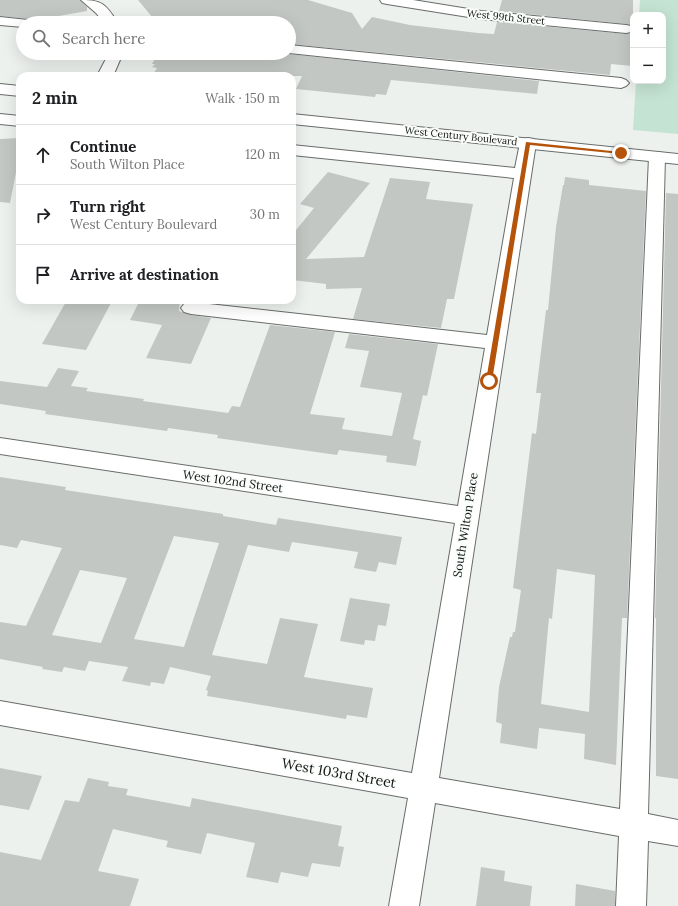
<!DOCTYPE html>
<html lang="en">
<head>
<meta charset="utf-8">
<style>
  body { margin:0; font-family:Lora,serif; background:#f2f2f2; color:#202124 }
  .controls { position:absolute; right:12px; top:12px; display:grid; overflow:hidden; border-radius:8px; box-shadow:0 4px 16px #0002 }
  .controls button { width:36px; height:36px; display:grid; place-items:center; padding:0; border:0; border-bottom:1px solid #e0e0e0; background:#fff; color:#202124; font:20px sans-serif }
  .stop { position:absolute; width:12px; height:12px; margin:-9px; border:3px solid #b45309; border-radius:50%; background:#fff }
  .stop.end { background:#b45309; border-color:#fff; box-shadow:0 1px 4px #0008 }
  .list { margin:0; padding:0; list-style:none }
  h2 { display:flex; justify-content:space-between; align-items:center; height:52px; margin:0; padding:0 16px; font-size:17px }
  h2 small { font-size:13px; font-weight:400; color:#757577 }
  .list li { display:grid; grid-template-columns:26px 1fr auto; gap:12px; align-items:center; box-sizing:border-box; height:60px; padding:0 16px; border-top:1px solid #e0e0e0 }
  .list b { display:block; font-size:15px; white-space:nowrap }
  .list p { margin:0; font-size:13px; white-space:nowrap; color:#757577 }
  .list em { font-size:13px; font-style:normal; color:#757577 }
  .icon { flex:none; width:22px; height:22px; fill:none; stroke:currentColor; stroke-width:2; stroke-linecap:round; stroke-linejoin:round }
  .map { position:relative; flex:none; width:678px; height:906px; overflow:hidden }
  .search { position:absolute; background:#fff; box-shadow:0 4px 16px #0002; left:16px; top:16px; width:280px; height:44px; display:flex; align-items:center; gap:10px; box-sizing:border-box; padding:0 14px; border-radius:22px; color:#757577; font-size:15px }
  .panel { position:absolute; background:#fff; box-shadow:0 4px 16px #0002; left:16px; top:72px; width:280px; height:232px; border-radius:12px }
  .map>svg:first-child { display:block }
</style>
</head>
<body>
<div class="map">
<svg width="678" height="906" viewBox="0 0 678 906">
  <rect width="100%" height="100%" fill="#ecf1ee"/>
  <path fill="#c4e3d2" d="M 640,0 L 678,0 L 678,134 L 633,130 L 636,81 L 663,81 L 663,15 L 639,15 Z"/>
  <g fill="#c2c7c4" fill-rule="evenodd">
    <path d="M 0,0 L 80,0 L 87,7 L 87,11 L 30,21 L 28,19 L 0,16 Z"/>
    <path d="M 138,0 L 308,0 L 352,13 L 362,29 L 372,17 L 410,25 L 478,33 L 494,34 L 497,22 L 626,34 L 633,32 L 633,66 L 611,64 L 610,75 L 289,44 L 289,23 L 157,23 Z"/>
    <path d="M 502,0 L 633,0 L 633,26 L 626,24 L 499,11 Z"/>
    <path d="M 156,53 L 288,53 L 289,54 L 539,81 L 537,94 L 391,80 L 386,95 L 376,94 L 375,97 L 296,89 L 302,76 L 152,76 L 157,68 L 152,67 L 155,64 L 152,64 L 157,55 L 155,55 Z"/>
    <path d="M 20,138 L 20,152 L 10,203 L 0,202 L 0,139 Z"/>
    <path d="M 328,172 L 370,183 L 306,259 L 364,257 L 390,178 L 430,182 L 426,199 L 473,204 L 454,299 L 447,299 L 441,328 L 353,319 L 362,288 L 326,289 L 326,284 L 292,280 L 292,235 L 314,208 L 300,204 Z"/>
    <path d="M 565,177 L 589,180 L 589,185 L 646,191 L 627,618 L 622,618 L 616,765 L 584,759 L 585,734 L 539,728 L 537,749 L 500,743 L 502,724 L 496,722 L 499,687 L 510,637 L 512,637 L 513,632 L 515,632 L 521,590 L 513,588 L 532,433 L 536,434 L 541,393 L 536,393 L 546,310 L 548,310 L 556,227 L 563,185 L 564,185 ZM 557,569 L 595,575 L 589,712 L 541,704 L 549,618 L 552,619 Z"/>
    <path d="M 666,193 L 678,194 L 678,779 L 656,776 L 656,618 L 655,618 Z"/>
    <path d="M 67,300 L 90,300 L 111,303 L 86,350 L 42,344 Z"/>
    <path d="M 140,300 L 180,300 L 179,311 L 191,315 L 211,318 L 191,364 L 146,358 L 162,325 L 130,320 Z"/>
    <path d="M 270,325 L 335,332 L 310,414 L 345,418 L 342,429 L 392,436 L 402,393 L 360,387 L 369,351 L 345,348 L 349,334 L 438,344 L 427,396 L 423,395 L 413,439 L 421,441 L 416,466 L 386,462 L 387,456 L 339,450 L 337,455 L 217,438 L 218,435 L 168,428 L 167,431 L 45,414 L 46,411 L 0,404 L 0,381 L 47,387 L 58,368 L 79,371 L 71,386 L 88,388 L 86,391 L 144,399 L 143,401 L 228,413 L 232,406 L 240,407 Z"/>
    <path d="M 0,477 L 66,487 L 65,490 L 223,514 L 223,516 L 276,525 L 278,518 L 402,537 L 396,565 L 379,562 L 376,572 L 354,568 L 358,552 L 292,542 L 289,552 L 248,545 L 212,655 L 267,664 L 280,618 L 318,624 L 304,677 L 373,688 L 367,718 L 347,715 L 346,719 L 207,696 L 208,691 L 206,690 L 211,676 L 170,667 L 164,684 L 151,682 L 150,686 L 122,681 L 128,667 L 89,661 L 85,671 L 64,667 L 62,672 L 42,669 L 43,667 L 0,659 L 0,622 L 26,626 L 62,548 L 21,540 L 17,548 L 0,545 ZM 174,536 L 219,543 L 184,647 L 134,639 ZM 80,570 L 127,578 L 101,643 L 52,635 Z"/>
    <path d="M 350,598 L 390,604 L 386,626 L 378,625 L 375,641 L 365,640 L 364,645 L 340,641 Z"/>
    <path d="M 0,768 L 42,776 L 29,810 L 0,805 Z"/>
    <path d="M 88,778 L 109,782 L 108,786 L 128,789 L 126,795 L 190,807 L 192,798 L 342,826 L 338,846 L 344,847 L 340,867 L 312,863 L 308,877 L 281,872 L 278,883 L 246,877 L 255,843 L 207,833 L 201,854 L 166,847 L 168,841 L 113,829 L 98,871 L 139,879 L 130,906 L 0,906 L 0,852 L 41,860 L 65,800 L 79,802 Z"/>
    <path d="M 481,867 L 505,871 L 504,881 L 532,886 L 530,906 L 476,906 Z"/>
    <path d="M 576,884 L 615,891 L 615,906 L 575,906 Z"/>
  </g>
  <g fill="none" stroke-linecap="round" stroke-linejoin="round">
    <defs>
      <g id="minor">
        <path d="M 81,0 C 103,0 106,5 118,23 L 104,23 L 96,13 Z"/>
        <path d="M 380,0 L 413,0 L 481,11 L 626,25 L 631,26 L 633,29 L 631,32 L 626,33 L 481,19 L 387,4 L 382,3 Z"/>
        <path d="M 0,17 L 28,20 L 30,23 L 23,23 L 23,27 L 0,25 Z"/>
        <path d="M 289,45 L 621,78 L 626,80 L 629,83 L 626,86 L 621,88 L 289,53 L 287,53 L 289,53 Z"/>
        <path d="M 109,53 L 123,53 L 113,76 L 97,76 Z"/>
        <path d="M 0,114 L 20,116 L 20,126 L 0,124 Z"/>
        <path d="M 528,138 L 534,139 L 536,143 L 439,778 L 620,809 L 649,157 L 651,153 L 657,152 L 663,153 L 665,157 L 648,814 L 678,820 L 678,846 L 648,841 L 646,906 L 616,906 L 619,836 L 435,803 L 419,906 L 389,906 L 408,798 L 0,725 L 0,701 L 412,773 L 455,523 L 0,454 L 0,438 L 458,506 L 485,348 L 191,314 L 184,312 L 181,308 L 184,304 L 191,302 L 487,335 L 514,178 L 292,155 L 292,145 L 515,168 L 520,143 L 522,139 Z"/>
      </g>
      <g id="major">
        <path d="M 0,84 L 20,86 L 20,96 L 0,94 Z"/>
        <path d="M 292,114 L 678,154 L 678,164 L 292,124 Z"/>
      </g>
    </defs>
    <use href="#minor" stroke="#686d6a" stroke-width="2"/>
    <use href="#major" stroke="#686d6a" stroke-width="2"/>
    <use href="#minor" fill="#fff" fill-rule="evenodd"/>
    <use href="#major" fill="#fff" fill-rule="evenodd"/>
  </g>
  <path fill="#b45309" d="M 526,142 L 621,152 L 624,153 L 621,154 L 530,145 L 492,381 L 489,383 L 486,381 Z"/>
  <g text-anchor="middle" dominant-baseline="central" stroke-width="4" stroke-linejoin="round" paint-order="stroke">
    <g font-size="10" fill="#121413" stroke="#f9fefb">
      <text transform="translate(506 17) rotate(6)">West 99th Street</text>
      <text transform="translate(461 136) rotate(6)">West Century Boulevard</text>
    </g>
    <g font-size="12" fill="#121413" stroke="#f9fefb">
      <text transform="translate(233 481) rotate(8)">West 102nd Street</text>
      <text transform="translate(465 525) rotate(-81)">South Wilton Place</text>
    </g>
    <g font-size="14" fill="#121413" stroke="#f9fefb">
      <text transform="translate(339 773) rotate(10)">West 103rd Street</text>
    </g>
  </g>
</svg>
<div class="controls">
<button>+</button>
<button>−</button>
</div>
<div class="stop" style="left:489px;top:381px"></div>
<div class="stop end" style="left:621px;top:153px"></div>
<div class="search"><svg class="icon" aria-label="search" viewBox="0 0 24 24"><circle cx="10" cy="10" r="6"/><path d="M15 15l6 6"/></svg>Search here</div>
<section class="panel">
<h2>2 min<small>Walk · 150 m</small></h2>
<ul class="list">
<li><svg class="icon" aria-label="ahead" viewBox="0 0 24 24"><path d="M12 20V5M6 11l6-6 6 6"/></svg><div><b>Continue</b><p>South Wilton Place</p></div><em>120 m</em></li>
<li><svg class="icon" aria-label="right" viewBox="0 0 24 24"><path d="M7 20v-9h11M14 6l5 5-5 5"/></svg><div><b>Turn right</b><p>West Century Boulevard</p></div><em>30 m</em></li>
<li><svg class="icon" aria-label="arrive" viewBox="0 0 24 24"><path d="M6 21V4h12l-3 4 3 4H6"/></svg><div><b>Arrive at destination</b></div></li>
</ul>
</section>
</div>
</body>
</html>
